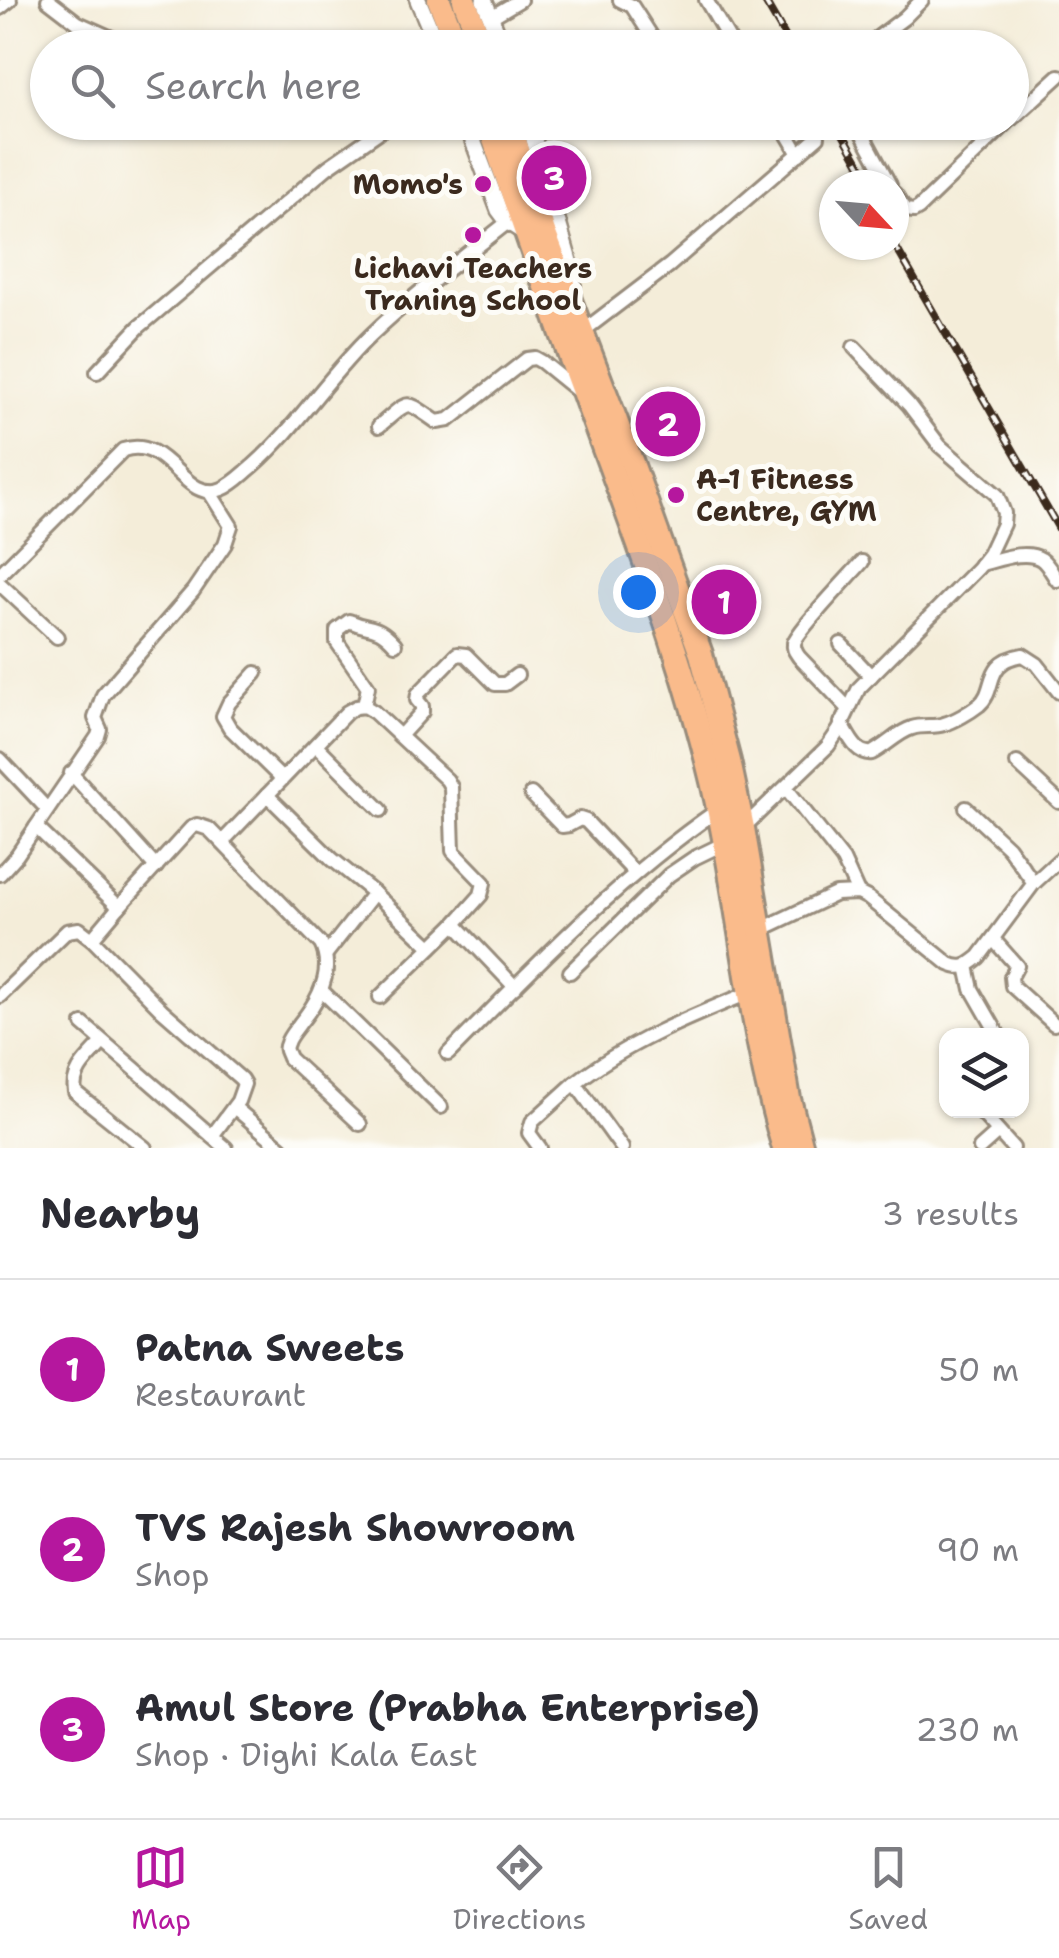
<!DOCTYPE html>
<html lang="en">
<head>
<meta charset="utf-8">
<style>
  body { margin:0; font-family:"Shantell Sans",sans-serif; background:#f7f7f7; color:#2b2b33 }
  .controls { position:absolute; right:30px; bottom:30px; display:grid; overflow:hidden; border-radius:20px; box-shadow:0 2px 8px #0004 }
  .controls button { width:90px; height:90px; display:grid; place-items:center; padding:0; border:0; border-bottom:2px solid #e1e1e2; background:#fff; color:#2b2b33; font:50px sans-serif }
  .compass { position:absolute; left:819px; top:170px; width:90px; height:90px; border-radius:50%; background:#fff; box-shadow:0 2px 8px #0004; rotate:116deg }
  .you { position:absolute; left:638px; top:592px; width:35px; height:35px; margin:-25px; border:8px solid #fff; border-radius:50%; background:#1a73e8; box-shadow:0 0 0 15px #1a73e833 }
  .badge { display:grid; place-items:center; width:65px; height:65px; border-radius:50%; background:#b5179e; color:#fff; font-size:32px; font-weight:700 }
  .pin { position:absolute; translate:-50% -50%; border:5px solid #fff; box-shadow:0 2px 10px #0006 }
  .list { margin:0; padding:0; list-style:none }
  h2 { display:flex; justify-content:space-between; align-items:center; height:130px; margin:0; padding:0 40px; font-size:42px }
  h2 small { font-size:32px; font-weight:400; color:#7c7c81 }
  .list li { display:grid; grid-template-columns:65px 1fr auto; gap:30px; align-items:center; box-sizing:border-box; height:180px; padding:0 40px; border-top:2px solid #e1e1e2 }
  .list b { display:block; font-size:38px; white-space:nowrap }
  .list p { margin:0; font-size:32px; white-space:nowrap; color:#7c7c81 }
  .list em { font-size:32px; font-style:normal; color:#7c7c81 }
  .icon { flex:none; width:55px; height:55px; fill:none; stroke:currentColor; stroke-width:2; stroke-linecap:round; stroke-linejoin:round }
  .map { position:relative; flex:none; width:1059px; height:1148px; overflow:hidden }
  .search { position:absolute; background:#fff; box-shadow:0 2px 8px #0004; left:30px; right:30px; top:30px; height:110px; display:flex; align-items:center; gap:25px; box-sizing:border-box; padding:0 35px; border-radius:55px; color:#7c7c81; font-size:38px }
  .sheet { height:670px; background:#fff }
  nav { display:flex; justify-content:space-around; align-items:center; box-sizing:border-box; height:140px; border-top:2px solid #e1e1e2; background:#fff; font-size:28px; color:#7c7c81 }
  nav a { display:grid; justify-items:center; gap:5px }
  nav .on { color:#b5179e }
  .map>svg:first-child { display:block }
</style>
</head>
<body>
<div class="map">
<svg width="1059" height="1148" viewBox="0 0 1059 1148">
  <rect width="100%" height="100%" fill="#fdfcf7"/>
  <filter id="ink" filterUnits="userSpaceOnUse"><feTurbulence type="fractalNoise" baseFrequency=".01" numOctaves="2"/><feDisplacementMap in="SourceGraphic" scale="20" xChannelSelector="R" yChannelSelector="G"/><feConvolveMatrix kernelMatrix="1 2 1 2 8 2 1 2 1" color-interpolation-filters="sRGB"/></filter>
  <filter id="wash" filterUnits="userSpaceOnUse"><feTurbulence type="fractalNoise" baseFrequency=".0048" numOctaves="4" result="noise"/><feDisplacementMap in="SourceGraphic" scale="40" xChannelSelector="R" yChannelSelector="G"/><feGaussianBlur stdDeviation="2.25" result="paint"/><feColorMatrix in="noise" values="0 0 0 0 0 0 0 0 0 0 0 0 0 0 0 0 0 1.4 0 .05"/><feComposite in="paint" operator="in"/></filter>
  <g filter="url(#wash)">
    <rect width="100%" height="100%" fill="#f4edd9"/>
  </g>
  <g filter="url(#ink)">
    <g fill="none" stroke-linecap="round" stroke-linejoin="round">
      <defs>
        <g id="minor">
          <path d="M 48,0 L 78,23 L 134,48"/>
          <path d="M 620,0 L 632,6 L 659,48"/>
          <path d="M 706,0 L 734,48"/>
          <path d="M 0,8 L 10,0"/>
          <path d="M 491,17 L 520,0"/>
          <path d="M 864,48 L 904,18 L 922,0"/>
          <path d="M 1012,119 L 1059,76"/>
          <path d="M 780,122 L 799,154"/>
          <path d="M 856,122 L 890,185"/>
          <path d="M 894,193 L 906,210 L 914,211 L 919,208 L 1008,122"/>
          <path d="M 582,332 L 670,265 L 818,137"/>
          <path d="M 97,372 L 139,327 L 328,167 L 393,122"/>
          <path d="M 379,426 C 412,399 403,399 437,422 L 449,420 L 527,359 L 535,358 L 542,362 L 579,392"/>
          <path d="M 209,491 L 231,526 L 225,544 L 193,591 L 103,695 L 95,718 L 100,729 L 98,736 L 36,827 L 119,907 L 191,828 L 197,825 L 209,829 L 321,944 C 335,972 318,1001 300,1023 C 296,1029 289,1036 287,1043 C 284,1050 286,1050 289,1058 L 360,1124"/>
          <path d="M 981,564 C 998,560 1025,549 1041,559 C 1048,564 1052,573 1057,580"/>
          <path d="M 0,574 L 123,450 C 169,434 183,505 222,489 C 234,484 243,474 253,466 C 297,427 329,375 371,335 C 414,294 462,259 508,222"/>
          <path d="M 0,584 L 57,637"/>
          <path d="M 841,644 L 871,676"/>
          <path d="M 256,673 L 229,703 L 223,716 L 230,728 L 282,779"/>
          <path d="M 364,706 L 368,687 L 337,642 L 337,630 L 349,621 C 372,631 376,623 395,644"/>
          <path d="M 848,708 L 799,657 C 796,652 793,650 794,643 C 797,631 851,575 862,562"/>
          <path d="M 841,723 C 849,736 856,755 872,753 C 886,746 898,732 912,728 C 923,724 934,728 944,724 C 955,721 970,712 979,705 C 998,689 982,662 1023,655 L 1037,664 L 1059,692"/>
          <path d="M 400,736 L 422,712 L 422,706 L 417,700 L 418,694 L 457,654 L 466,655 L 495,684 L 505,684 L 517,675"/>
          <path d="M 316,745 L 381,810"/>
          <path d="M 0,759 L 47,809"/>
          <path d="M 1017,763 L 1059,802"/>
          <path d="M 71,773 L 156,867"/>
          <path d="M 786,788 L 843,860 L 858,893"/>
          <path d="M 531,794 L 562,826 L 569,825 L 580,819 L 586,821 L 635,873"/>
          <path d="M 267,795 L 332,859 L 374,893 L 431,947"/>
          <path d="M 966,808 L 1008,847 L 1034,883"/>
          <path d="M 743,828 L 828,746 L 839,730 L 859,688 L 978,568 L 989,554 L 1003,524 L 1004,513 L 997,495 L 940,446 L 909,405 L 854,347"/>
          <path d="M 222,842 L 347,712 L 356,707 L 364,706 L 374,712 L 447,780 L 451,787 L 453,851 L 484,883 L 481,895 L 455,924"/>
          <path d="M 0,874 L 17,855 L 36,827"/>
          <path d="M 119,907 L 92,939 L 162,1010 L 241,1079 L 244,1084 L 238,1101 L 212,1136 L 226,1148"/>
          <path d="M 760,930 L 836,894 L 858,893 L 868,898 L 949,964 C 962,970 968,966 979,957 L 1034,883 L 1059,860"/>
          <path d="M 993,939 L 1017,966 L 1011,977 L 1012,986 L 1054,1024"/>
          <path d="M 326,954 L 374,893"/>
          <path d="M 967,966 L 972,989 L 999,1036"/>
          <path d="M 570,972 L 669,875 L 694,858 L 725,843"/>
          <path d="M 322,991 L 441,1107"/>
          <path d="M 0,996 L 67,931 L 79,929 L 92,939"/>
          <path d="M 380,997 L 455,924 L 515,987"/>
          <path d="M 83,1024 L 212,1136"/>
          <path d="M 103,1042 C 90,1057 71,1071 75,1092 L 145,1148"/>
          <path d="M 448,1054 C 534,967 618,879 718,810"/>
          <path d="M 234,1107 L 282,1148"/>
          <path d="M 979,1110 L 1013,1148"/>
          <path d="M 540,1148 L 529,1133 L 532,1122 L 575,1083"/>
          <path d="M 622,1148 L 575,1083 C 626,1043 689,1017 749,993"/>
          <path d="M 980,1148 L 998,1132"/>
        </g>
        <g id="tertiary">
          <path d="M 418,0 L 438,48"/>
          <path d="M 484,0 L 503,48"/>
          <path d="M 466,122 L 499,210 L 508,222 L 525,233"/>
          <path d="M 529,122 L 573,275 L 573,297"/>
        </g>
        <g id="trunk">
          <path d="M 439,0 L 458,48"/>
          <path d="M 464,0 L 483,48"/>
          <path d="M 488,122 C 519,213 550,304 584,394 C 628,516 675,636 707,761 C 740,889 746,1022 784,1148"/>
          <path d="M 509,122 L 544,232 L 632,463 L 701,654 L 729,761 L 743,828 L 789,1099 L 802,1148"/>
        </g>
      </defs>
      <use href="#minor" stroke="#988c7c" stroke-width="18"/>
      <use href="#tertiary" stroke="#988c7c" stroke-width="20"/>
      <use href="#trunk" stroke="#988c7c" stroke-width="28"/>
      <use href="#minor" stroke="#fff" stroke-width="12"/>
      <use href="#tertiary" stroke="#fff" stroke-width="15"/>
      <use href="#trunk" stroke="#fabb8b" stroke-width="22"/>
      <defs>
        <g id="rail">
          <path d="M 764,0 L 792,48"/>
          <path d="M 836,122 L 872,185"/>
          <path d="M 894,244 L 1059,529"/>
        </g>
      </defs>
      <use href="#rail" stroke="#3b2a1e" stroke-width="8"/>
      <use href="#rail" stroke="#fdfcf7" stroke-width="4" stroke-dasharray="11" stroke-linecap="butt"/>
    </g>
  </g>
  <g fill="#b5179e" stroke="#fdfcf7" stroke-width="4">
    <circle cx="483" cy="184" r="10"/>
    <circle cx="473" cy="235" r="10"/>
    <circle cx="676" cy="495" r="10"/>
  </g>
  <g text-anchor="middle" dominant-baseline="central" stroke-width="10" stroke-linejoin="round" paint-order="stroke">
    <g font-size="28" font-weight="bold" fill="#3b2a1e" stroke="#fdfcf7" text-anchor="end">
      <text x="463" y="184">Momo's</text>
      <text x="473" y="268" text-anchor="middle">Lichavi Teachers<tspan x="473" dy="32">Traning School</tspan></text>
      <text x="696" y="479" text-anchor="start">A-1 Fitness<tspan x="696" dy="32">Centre, GYM</tspan></text>
    </g>
  </g>
</svg>
<div class="controls">
<button><svg class="icon" aria-label="layers" viewBox="0 0 24 24"><path d="M12 4l9 5-9 5-9-5zM3 14l9 5 9-5"/></svg></button>
</div>
<svg class="compass" viewBox="-18 -18 36 36"><path d="M0-13l5 13h-10z" fill="#e53935"/><path d="M0 13l5-13h-10z" fill="#7c7c81"/></svg>
<div class="you"></div>
<div class="pin badge" style="left:724px;top:602px">1</div>
<div class="pin badge" style="left:668px;top:424px">2</div>
<div class="pin badge" style="left:554px;top:178px">3</div>
<div class="search"><svg class="icon" aria-label="search" viewBox="0 0 24 24"><circle cx="10" cy="10" r="6"/><path d="M15 15l6 6"/></svg>Search here</div>
</div>
<section class="sheet">
<h2>Nearby<small>3 results</small></h2>
<ul class="list">
<li><span class="badge">1</span><div><b>Patna Sweets</b><p>Restaurant</p></div><em>50 m</em></li>
<li><span class="badge">2</span><div><b>TVS Rajesh Showroom</b><p>Shop</p></div><em>90 m</em></li>
<li><span class="badge">3</span><div><b>Amul Store (Prabha Enterprise)</b><p>Shop · Dighi Kala East</p></div><em>230 m</em></li>
</ul>
</section>
<nav>
<a class="on"><svg class="icon" aria-label="map" viewBox="0 0 24 24"><path d="M3 6l6-2 6 2 6-2v14l-6 2-6-2-6 2zM9 4v14M15 6v14"/></svg>Map</a>
<a><svg class="icon" aria-label="directions" viewBox="0 0 24 24"><path d="M12 3l9 9-9 9-9-9zM9 14v-3h6M13 9l2 2-2 2"/></svg>Directions</a>
<a><svg class="icon" aria-label="saved" viewBox="0 0 24 24"><path d="M7 4h10v16l-5-4-5 4z"/></svg>Saved</a>
</nav>
</body>
</html>
